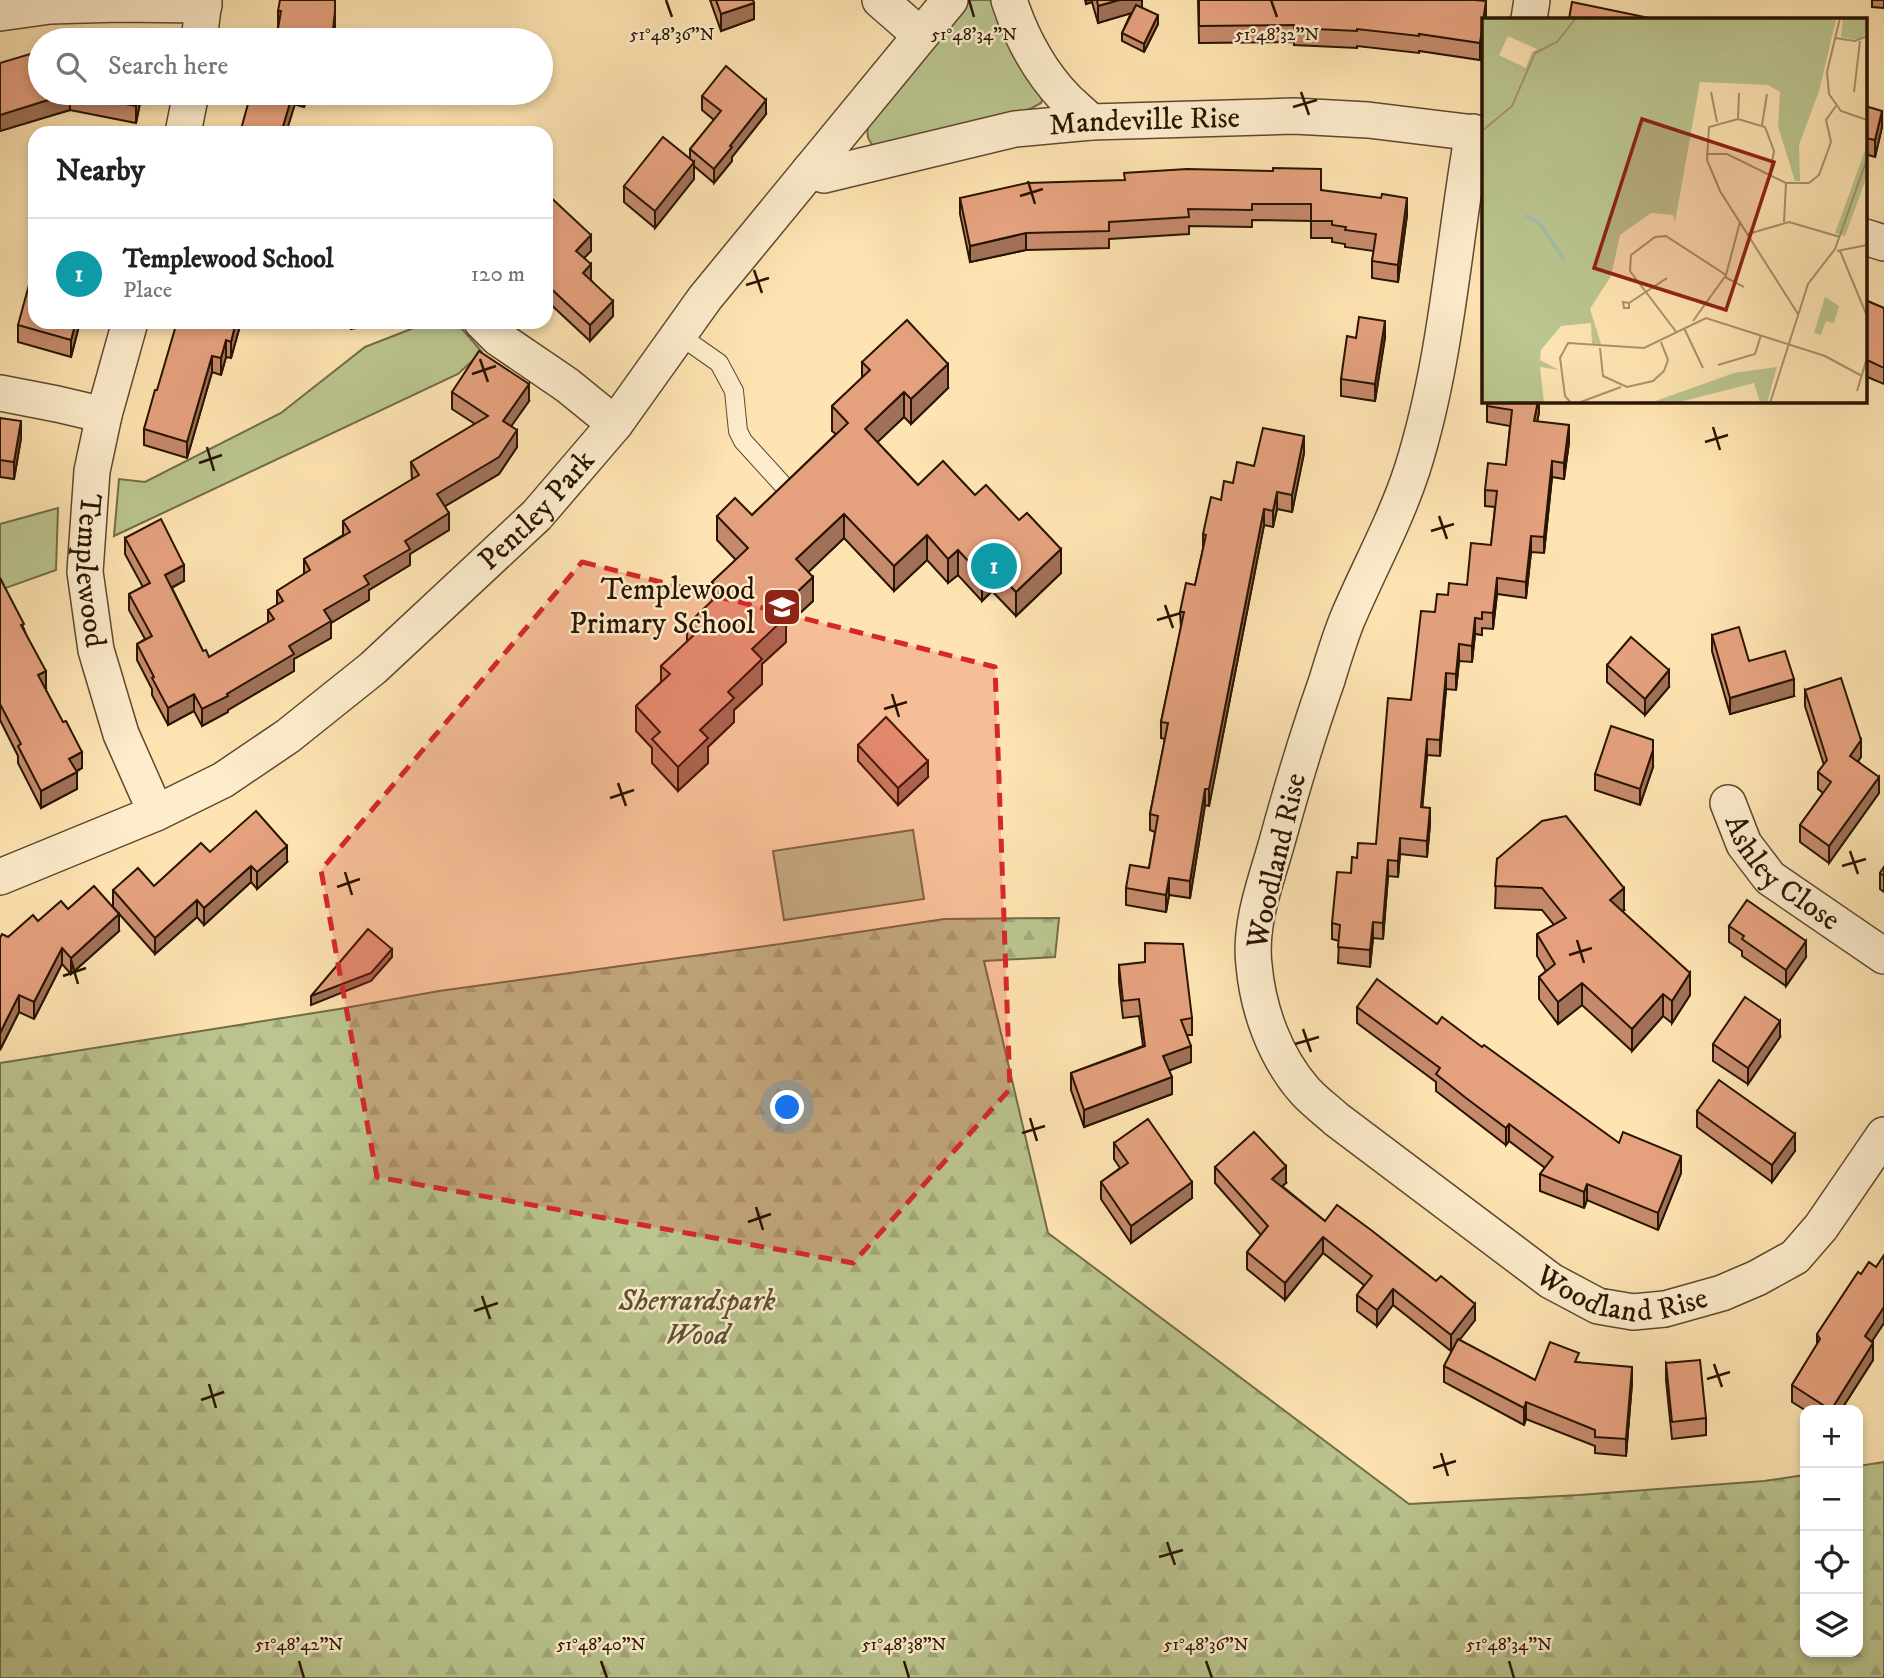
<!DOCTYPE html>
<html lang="en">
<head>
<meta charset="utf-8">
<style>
  body { margin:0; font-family:"IM FELL DW Pica",serif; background:#f2f2f2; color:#222 }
  .controls { position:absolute; right:21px; bottom:21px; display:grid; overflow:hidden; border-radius:14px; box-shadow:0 4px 10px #0003 }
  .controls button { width:63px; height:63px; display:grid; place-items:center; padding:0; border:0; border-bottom:2px solid #e0e0e0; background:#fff; color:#222; font:35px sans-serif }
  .you { position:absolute; left:788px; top:1108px; width:24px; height:24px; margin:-18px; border:5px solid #fff; border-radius:50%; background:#1a73e8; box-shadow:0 0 0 10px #1a73e833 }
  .badge { display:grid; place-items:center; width:46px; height:46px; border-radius:50%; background:#b45309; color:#fff; font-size:23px; font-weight:700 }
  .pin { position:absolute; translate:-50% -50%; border:4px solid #fff; box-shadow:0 2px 7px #0006 }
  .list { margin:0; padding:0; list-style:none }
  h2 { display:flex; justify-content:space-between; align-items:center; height:91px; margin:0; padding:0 28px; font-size:30px }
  h2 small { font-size:23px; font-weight:400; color:#767676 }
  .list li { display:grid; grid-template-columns:46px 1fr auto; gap:21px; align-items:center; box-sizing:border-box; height:112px; padding:0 28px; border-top:2px solid #e0e0e0 }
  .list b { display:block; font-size:26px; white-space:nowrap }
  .list p { margin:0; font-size:23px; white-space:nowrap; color:#767676 }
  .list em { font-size:23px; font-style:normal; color:#767676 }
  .icon { flex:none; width:38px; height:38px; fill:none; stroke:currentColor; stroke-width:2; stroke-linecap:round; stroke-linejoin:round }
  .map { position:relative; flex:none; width:1884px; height:1678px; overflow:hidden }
  .search { position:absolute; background:#fff; box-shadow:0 4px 10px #0003; left:28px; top:28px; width:525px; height:77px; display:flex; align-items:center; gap:18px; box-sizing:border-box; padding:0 24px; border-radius:38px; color:#767676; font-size:26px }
  .panel { position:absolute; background:#fff; box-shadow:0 4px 10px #0003; left:28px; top:126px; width:525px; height:203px; border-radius:21px }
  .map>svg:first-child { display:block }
</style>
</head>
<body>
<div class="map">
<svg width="1884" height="1678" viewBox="0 0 1884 1678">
  <defs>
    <pattern id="forest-firs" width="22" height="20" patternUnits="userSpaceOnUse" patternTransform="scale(1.75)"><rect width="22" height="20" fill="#bbc58f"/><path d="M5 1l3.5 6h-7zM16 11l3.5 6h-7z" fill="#a1a87a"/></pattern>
  </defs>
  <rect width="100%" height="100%" fill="#fee4b2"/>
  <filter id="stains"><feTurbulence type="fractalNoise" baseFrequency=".00286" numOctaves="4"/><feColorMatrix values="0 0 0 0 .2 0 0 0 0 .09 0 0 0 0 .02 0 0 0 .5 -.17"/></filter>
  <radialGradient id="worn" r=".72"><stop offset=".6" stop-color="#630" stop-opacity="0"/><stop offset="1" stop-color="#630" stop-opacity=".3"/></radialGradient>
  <g fill="#bbc58f" stroke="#726c48" stroke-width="2">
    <path d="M 970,0 L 991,0 L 996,7 L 1044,96 L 1041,103 L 1030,109 L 904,143 L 875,148 C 867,139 866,135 869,123 L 966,2 Z"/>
    <path d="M 429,322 L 456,322 L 482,352 L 458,374 L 114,536 L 119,479 L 145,482 L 281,413 L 365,347 Z"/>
    <path d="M 58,508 L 56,570 L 0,590 L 0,524 Z"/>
    <path d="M 913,830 L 924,899 L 784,920 L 773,851 Z"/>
  </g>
  <path fill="url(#forest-firs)" stroke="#726c48" stroke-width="2" d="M 1059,918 L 1055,957 L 984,961 L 1048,1233 L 1409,1504 L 1579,1495 L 1764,1481 L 1805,1475 L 1805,1652 L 1858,1652 L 1858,1466 L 1884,1462 L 1884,1678 L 0,1678 L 0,1063 L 339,1009 L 439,991 L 780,944 L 944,919 Z"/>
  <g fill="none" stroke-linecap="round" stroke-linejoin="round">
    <defs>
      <path id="lane" d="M 679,335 L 719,363 L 734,391 L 738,431 L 743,441 L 783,485"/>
      <g id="street">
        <path d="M 880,0 L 920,35"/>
        <path d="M 1009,0 C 1021,37 1040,72 1066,99 C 1074,107 1083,114 1091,122"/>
        <path d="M 0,13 L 50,6 L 119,4 L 204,5"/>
        <path d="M 1529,19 L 1532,0"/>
        <path d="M 199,40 L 204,0"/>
        <path id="s1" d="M 1473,132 C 1453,245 1447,360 1412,470 C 1395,522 1368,570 1347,620 C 1339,640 1333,660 1327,680 C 1308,734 1292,787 1277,842 C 1266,881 1249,924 1254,965 C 1258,1010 1275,1057 1305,1091 C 1314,1101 1326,1110 1336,1119 L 1551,1281 L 1598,1306 L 1633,1312 L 1665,1309 L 1722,1293 L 1757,1278 L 1795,1257 L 1821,1227 L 1884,1135"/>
        <path d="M 183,133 L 191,93"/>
        <path id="s2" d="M 810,170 L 824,175 L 1015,129 L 1091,122 L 1294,116 L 1368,120 L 1483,134"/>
        <path d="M 1865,237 L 1884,243"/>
        <path id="s3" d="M 130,322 L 104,415 L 92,471 L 85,572 L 96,650 L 121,734 L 156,813"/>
        <path d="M 482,322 L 498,338 L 567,385 L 615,424"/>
        <path d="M 0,393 L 57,404 L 104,415"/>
        <path id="s4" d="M 1728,803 L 1744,844 L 1770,878 L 1884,956"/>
        <path id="s5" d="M 0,877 L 156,813 L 223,780 L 288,736 L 373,668 L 537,515 L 615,424 L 705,298 L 950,0"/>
      </g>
    </defs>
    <use href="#lane" stroke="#5e482e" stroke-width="20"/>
    <use href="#street" stroke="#5e482e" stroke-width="38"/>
    <use href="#lane" stroke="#feedcd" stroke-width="18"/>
    <use href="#street" stroke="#feedcd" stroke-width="35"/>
  </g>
  <g fill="#c58a6c" stroke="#291402" stroke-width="2">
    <path d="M 710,0 L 753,0 L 754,19 L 721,31 Z"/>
    <path d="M 1085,0 L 1142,0 L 1142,8 L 1158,24 L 1144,52 L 1122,41 L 1122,33 L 1131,13 L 1098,23 L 1092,2 L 1086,4 Z"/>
    <path d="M 1198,0 L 1486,18 L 1486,19 L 1483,19 L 1480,60 L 1419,51 L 1419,53 L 1357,46 L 1357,48 L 1294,45 L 1294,42 L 1199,43 Z"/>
    <path d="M 1872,0 L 1884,0 L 1884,8 L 1872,7 Z"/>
    <path d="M 278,11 L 335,27 L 333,40 L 276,40 L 278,26 Z"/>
    <path d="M 0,63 L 142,93 L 136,123 L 70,110 L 0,131 Z"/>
    <path d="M 251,93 L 308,93 L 304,107 Z"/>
    <path d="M 702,96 L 766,114 L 732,157 L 732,161 L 714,183 L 694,166 L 694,179 L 655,228 L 624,202 L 624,186 L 690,159 L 690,149 L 714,120 L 702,110 Z"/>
    <path d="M 1865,106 L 1882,127 L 1875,157 L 1865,154 Z"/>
    <path d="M 1321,190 L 1407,215 L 1398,282 L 1372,278 L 1372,261 L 1374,251 L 1345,247 L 1345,244 L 1332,242 L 1332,238 L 1311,238 L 1311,221 L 1252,220 L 1252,227 L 1189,226 L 1189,234 L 1109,239 L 1109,248 L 1026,250 L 970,262 L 960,214 L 960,198 Z"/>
    <path d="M 546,193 L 591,251 L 584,258 L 591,280 L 613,316 L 590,341 L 546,300 Z"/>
    <path d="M 1865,300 L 1884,308 L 1884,384 L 1865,376 Z"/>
    <path d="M 35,322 L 80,322 L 71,357 L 18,342 L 18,325 Z"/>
    <path d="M 241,322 L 231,358 L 226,357 L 221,375 L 212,372 L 187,458 L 144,445 L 144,429 L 157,390 Z"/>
    <path d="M 1385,337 L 1375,401 L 1341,396 L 1341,379 L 1356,338 Z"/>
    <path d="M 862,362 L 948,388 L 911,424 L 904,417 L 877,442 L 918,485 L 975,495 L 1061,573 L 1016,616 L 992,591 L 982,601 L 958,575 L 948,583 L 927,560 L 894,591 L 844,538 L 808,572 L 813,601 L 786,626 L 786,642 L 762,664 L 762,684 L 734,710 L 734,722 L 708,747 L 708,763 L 678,791 L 652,763 L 652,748 L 636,731 L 636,706 L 661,682 L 661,666 L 687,642 L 687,625 L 712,601 L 712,582 L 736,560 L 717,540 L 717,516 L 752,515 L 836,434 L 832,431 L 832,406 L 862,378 Z"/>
    <path d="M 452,392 L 529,401 L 511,426 L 517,447 L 499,474 L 445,506 L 449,530 L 410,554 L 410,565 L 369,590 L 369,600 L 331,623 L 331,638 L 294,659 L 294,671 L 228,710 L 228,712 L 202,726 L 194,711 L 168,725 L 152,695 L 152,689 L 137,660 L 137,644 L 145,639 L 129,610 L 129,594 L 143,587 L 125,554 L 125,538 L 184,581 L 172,588 L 203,651 L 209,657 L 268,623 L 268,610 L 277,605 L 277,591 L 304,574 L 304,559 L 343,535 L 343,521 L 412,480 L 411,462 L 475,424 L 452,409 Z"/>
    <path d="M 1539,401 L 1539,412 L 1537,422 L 1569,442 L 1564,479 L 1552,477 L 1544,553 L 1531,552 L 1526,598 L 1497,594 L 1493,629 L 1482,628 L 1482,635 L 1475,634 L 1472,662 L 1459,661 L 1456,690 L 1446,689 L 1440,756 L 1427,755 L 1422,807 L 1430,824 L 1427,857 L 1400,854 L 1398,877 L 1388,876 L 1383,939 L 1373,938 L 1370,967 L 1338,963 L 1339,941 L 1332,939 L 1332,923 L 1357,858 L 1376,844 L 1411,700 L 1435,612 L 1448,595 L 1467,585 L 1491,545 L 1495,507 L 1485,506 L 1485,490 L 1506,465 L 1510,426 L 1487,422 L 1487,406 Z"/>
    <path d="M 0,418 L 21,438 L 14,479 L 0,477 Z"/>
    <path d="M 1304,453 L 1292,512 L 1277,509 L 1273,527 L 1264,525 L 1209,806 L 1205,805 L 1190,898 L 1169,895 L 1166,912 L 1126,905 L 1126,888 L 1149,868 L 1155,832 L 1150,830 L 1150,814 L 1165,739 L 1161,738 L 1161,722 L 1181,628 L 1180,612 L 1195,585 L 1203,549 L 1203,534 L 1221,500 L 1233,483 L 1254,466 Z"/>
    <path d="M 0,578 L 24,629 L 46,688 L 45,688 L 82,768 L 76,772 L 77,789 L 41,808 L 18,763 L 18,756 L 0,720 Z"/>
    <path d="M 1712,635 L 1749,661 L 1794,696 L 1730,714 L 1712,651 Z"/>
    <path d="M 1607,665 L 1669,687 L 1645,715 L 1607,682 Z"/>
    <path d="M 1805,690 L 1861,757 L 1858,761 L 1879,793 L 1829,863 L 1800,842 L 1800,825 L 1823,793 L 1818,789 L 1818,772 L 1824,765 L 1805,706 Z"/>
    <path d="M 858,745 L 928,777 L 898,805 L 858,761 Z"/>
    <path d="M 1653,767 L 1640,805 L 1595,790 L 1595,774 Z"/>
    <path d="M 210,852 L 287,862 L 257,889 L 251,882 L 204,925 L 197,917 L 155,954 L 113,907 L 113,890 L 154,886 Z"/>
    <path d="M 1497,859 L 1624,910 L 1622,911 L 1690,995 L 1672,1023 L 1663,1016 L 1632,1051 L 1582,1005 L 1558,1024 L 1539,999 L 1539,977 L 1546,971 L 1537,956 L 1537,934 L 1554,925 L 1542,910 L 1495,908 Z"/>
    <path d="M 1884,867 L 1884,892 L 1880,889 L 1880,873 Z"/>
    <path d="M 68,909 L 119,931 L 71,974 L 62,964 L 34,1019 L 19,1012 L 0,1050 L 0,938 L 8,937 L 38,921 Z"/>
    <path d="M 1729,926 L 1806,957 L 1786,986 L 1742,956 L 1742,951 L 1729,942 Z"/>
    <path d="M 1119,965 L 1192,1018 L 1192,1035 L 1187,1035 L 1191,1062 L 1169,1070 L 1172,1094 L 1084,1127 L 1071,1090 L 1071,1073 L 1143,1046 L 1139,1016 L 1123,1018 L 1119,982 Z"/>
    <path d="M 1357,1007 L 1437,1024 L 1482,1047 L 1619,1143 L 1681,1173 L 1658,1230 L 1587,1200 L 1584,1208 L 1540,1191 L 1540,1174 L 1545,1168 L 1509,1141 L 1506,1145 L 1436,1091 L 1436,1082 L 1357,1023 Z"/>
    <path d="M 1780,1037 L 1748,1084 L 1713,1061 L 1713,1044 Z"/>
    <path d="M 1697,1111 L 1795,1151 L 1772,1182 L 1697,1127 Z"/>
    <path d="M 1114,1143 L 1192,1198 L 1131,1243 L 1101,1199 L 1101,1182 L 1120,1168 L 1114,1159 Z"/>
    <path d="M 1215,1167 L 1286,1183 L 1282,1186 L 1325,1221 L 1475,1320 L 1459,1340 L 1535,1380 L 1579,1362 L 1632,1383 L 1626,1456 L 1595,1453 L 1595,1446 L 1526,1419 L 1524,1425 L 1444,1382 L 1444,1366 L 1454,1347 L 1451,1351 L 1393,1305 L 1377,1326 L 1357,1311 L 1357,1295 L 1364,1285 L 1323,1253 L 1285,1300 L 1247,1269 L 1247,1252 L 1261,1235 L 1215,1183 Z"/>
    <path d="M 1884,1323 L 1871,1342 L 1873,1360 L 1841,1410 L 1805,1410 L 1792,1402 L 1792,1385 L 1817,1345 L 1817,1334 Z"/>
    <path d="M 1666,1363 L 1706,1418 L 1706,1435 L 1672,1439 L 1666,1380 Z"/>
  </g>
  <g fill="#a07158" stroke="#291402" stroke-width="2">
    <path d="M 1086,0 L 1092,0 L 1092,2 L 1086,4 Z"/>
    <path d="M 1119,0 L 1142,0 L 1142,10 L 1098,23 L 1098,6 Z"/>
    <path d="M 1486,1 L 1486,19 L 1483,19 L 1483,34 L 1480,60 L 1480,43 Z"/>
    <path d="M 754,3 L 754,19 L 721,31 L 721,14 Z"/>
    <path d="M 335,11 L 335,27 L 333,40 L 332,40 Z"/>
    <path d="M 1158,15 L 1158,24 L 1144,52 L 1144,44 Z"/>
    <path d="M 70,93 L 70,110 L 0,131 L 0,115 Z"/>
    <path d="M 138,93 L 142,93 L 136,123 L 136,106 Z"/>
    <path d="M 293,93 L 295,93 L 295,104 L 286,133 L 281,133 Z"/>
    <path d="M 304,93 L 308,93 L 304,107 Z"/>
    <path d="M 766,100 L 766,114 L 732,157 L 732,161 L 714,183 L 714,169 L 730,146 Z"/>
    <path d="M 1882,111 L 1882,127 L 1875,157 L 1875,140 Z"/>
    <path d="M 694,162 L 694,179 L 655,228 L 655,211 Z"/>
    <path d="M 1407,198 L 1407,215 L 1398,282 L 1398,265 Z"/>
    <path d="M 1026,233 L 1026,250 L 970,262 L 970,246 Z"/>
    <path d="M 591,235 L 591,251 L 576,266 L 576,251 Z"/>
    <path d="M 591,264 L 591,280 L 583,289 L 583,273 Z"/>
    <path d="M 613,301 L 613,316 L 590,341 L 590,325 Z"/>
    <path d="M 1385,321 L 1385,337 L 1375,401 L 1375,384 Z"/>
    <path d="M 76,322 L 80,322 L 71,357 L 71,340 Z"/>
    <path d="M 236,322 L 241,322 L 231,358 L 231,342 Z"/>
    <path d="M 351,322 L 385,322 L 351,329 Z"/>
    <path d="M 226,340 L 226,357 L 221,375 L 221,358 Z"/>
    <path d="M 212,356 L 212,372 L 187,458 L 187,442 Z"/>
    <path d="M 948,364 L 948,388 L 911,424 L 911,399 Z"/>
    <path d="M 529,384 L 529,401 L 503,438 L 503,421 Z"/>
    <path d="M 904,392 L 904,417 L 865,454 L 865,429 Z"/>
    <path d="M 1538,401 L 1539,401 L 1539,412 L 1534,438 L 1534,421 Z"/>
    <path d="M 21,421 L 21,438 L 14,479 L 14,462 Z"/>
    <path d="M 1569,425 L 1569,442 L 1564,479 L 1564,463 Z"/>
    <path d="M 517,430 L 517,447 L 499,474 L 437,511 L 437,494 Z"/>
    <path d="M 1304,436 L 1304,453 L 1292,512 L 1292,495 Z"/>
    <path d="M 1552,461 L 1552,477 L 1544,553 L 1544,537 Z"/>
    <path d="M 1277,492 L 1277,509 L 1273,527 L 1273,511 Z"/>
    <path d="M 1264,509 L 1264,525 L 1209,806 L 1209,789 Z"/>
    <path d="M 449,513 L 449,530 L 410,554 L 410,565 L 369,590 L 369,600 L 331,623 L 331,638 L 294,659 L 294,671 L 228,710 L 228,712 L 202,726 L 202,709 L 227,694 L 289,646 L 324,610 L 405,541 Z"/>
    <path d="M 844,514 L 844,538 L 796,584 L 796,559 Z"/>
    <path d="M 927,535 L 927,560 L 894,591 L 894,566 Z"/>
    <path d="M 1531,536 L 1531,552 L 1526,598 L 1526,582 Z"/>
    <path d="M 1061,549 L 1061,573 L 1016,616 L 1016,592 Z"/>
    <path d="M 958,550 L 958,575 L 948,583 L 948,559 Z"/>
    <path d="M 184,565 L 184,581 L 165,591 L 165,575 Z"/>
    <path d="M 992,567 L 992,591 L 982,601 L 982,576 Z"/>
    <path d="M 813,577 L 813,601 L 786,626 L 786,642 L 762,664 L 762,684 L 734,710 L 734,722 L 708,747 L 708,763 L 678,791 L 678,767 L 700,730 L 728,692 L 752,649 L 779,609 Z"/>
    <path d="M 1497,578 L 1497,594 L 1493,629 L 1493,613 Z"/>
    <path d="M 1475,618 L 1475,634 L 1472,662 L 1472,646 Z"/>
    <path d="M 1459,644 L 1459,661 L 1456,690 L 1456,674 Z"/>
    <path d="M 1669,670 L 1669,687 L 1645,715 L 1645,699 Z"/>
    <path d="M 46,671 L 46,688 L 38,692 L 38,675 Z"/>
    <path d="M 1446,673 L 1446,689 L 1440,756 L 1440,740 Z"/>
    <path d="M 1794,679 L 1794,696 L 1730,714 L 1730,698 Z"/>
    <path d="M 194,694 L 194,711 L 168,725 L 168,708 Z"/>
    <path d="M 1427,739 L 1427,755 L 1421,823 L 1421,807 Z"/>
    <path d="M 1861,740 L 1861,757 L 1850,772 L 1850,756 Z"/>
    <path d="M 1653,750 L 1653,767 L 1640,805 L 1640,789 Z"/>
    <path d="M 82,752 L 82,768 L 69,775 L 69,759 Z"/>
    <path d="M 928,761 L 928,777 L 898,805 L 898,788 Z"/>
    <path d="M 77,772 L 77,789 L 41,808 L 41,791 Z"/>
    <path d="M 1879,777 L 1879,793 L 1829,863 L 1829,846 Z"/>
    <path d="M 1205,789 L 1205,805 L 1190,898 L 1190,881 Z"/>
    <path d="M 1430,808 L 1430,824 L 1427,857 L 1427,841 Z"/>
    <path d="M 1400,838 L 1400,854 L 1398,877 L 1398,861 Z"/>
    <path d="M 287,846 L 287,862 L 257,889 L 257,872 Z"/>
    <path d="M 1388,860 L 1388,876 L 1383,939 L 1383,923 Z"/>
    <path d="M 251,866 L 251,882 L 204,925 L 204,908 Z"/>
    <path d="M 1169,878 L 1169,895 L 1166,912 L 1166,895 Z"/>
    <path d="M 1624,888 L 1624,910 L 1610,922 L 1610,900 Z"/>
    <path d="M 197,900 L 197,917 L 155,954 L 155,938 Z"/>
    <path d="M 119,914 L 119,931 L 71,974 L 71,958 Z"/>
    <path d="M 1373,922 L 1373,938 L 1370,967 L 1370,950 Z"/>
    <path d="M 1806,941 L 1806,957 L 1786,986 L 1786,970 Z"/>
    <path d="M 62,948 L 62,964 L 34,1019 L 34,1002 Z"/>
    <path d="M 392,949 L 392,957 L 371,981 L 311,1005 L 311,996 Z"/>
    <path d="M 1690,973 L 1690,995 L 1672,1023 L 1672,1001 Z"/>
    <path d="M 1582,983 L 1582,1005 L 1558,1024 L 1558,1002 Z"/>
    <path d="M 1663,994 L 1663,1016 L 1632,1051 L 1632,1029 Z"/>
    <path d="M 19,995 L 19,1012 L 0,1050 L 0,1033 Z"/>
    <path d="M 1780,1021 L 1780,1037 L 1748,1084 L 1748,1068 Z"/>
    <path d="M 1191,1046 L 1191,1062 L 1163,1073 L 1163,1056 Z"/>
    <path d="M 1172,1077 L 1172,1094 L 1084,1127 L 1084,1110 Z"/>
    <path d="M 1509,1124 L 1509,1141 L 1506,1145 L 1506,1128 Z"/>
    <path d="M 1795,1134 L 1795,1151 L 1772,1182 L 1772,1165 Z"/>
    <path d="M 1681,1156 L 1681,1173 L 1658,1230 L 1658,1213 Z"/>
    <path d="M 1286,1166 L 1286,1183 L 1272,1195 L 1272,1179 Z"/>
    <path d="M 1192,1182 L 1192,1198 L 1131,1243 L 1131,1226 Z"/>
    <path d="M 1587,1184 L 1587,1200 L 1584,1208 L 1584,1192 Z"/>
    <path d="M 1323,1237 L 1323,1253 L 1285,1300 L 1285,1283 Z"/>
    <path d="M 1393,1289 L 1393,1305 L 1377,1326 L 1377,1310 Z"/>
    <path d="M 1475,1304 L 1475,1320 L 1451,1351 L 1451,1335 Z"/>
    <path d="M 1884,1307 L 1884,1323 L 1865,1352 L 1865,1336 Z"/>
    <path d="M 1873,1343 L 1873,1360 L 1841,1410 L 1831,1410 Z"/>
    <path d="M 1632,1367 L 1632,1383 L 1626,1456 L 1626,1439 Z"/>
    <path d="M 1526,1402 L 1526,1419 L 1524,1425 L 1524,1408 Z"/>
  </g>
  <g fill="#e5a17e" stroke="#291402" stroke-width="2">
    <path d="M 280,0 L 335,0 L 335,11 L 332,38 L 325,37 L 325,40 L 276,40 L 281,11 L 278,11 Z"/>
    <path d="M 716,0 L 753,0 L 754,3 L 721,14 Z"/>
    <path d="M 1097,0 L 1119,0 L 1098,6 Z"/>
    <path d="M 1199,0 L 1475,0 L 1486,1 L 1480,43 L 1419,34 L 1419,36 L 1357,29 L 1357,31 L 1294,28 L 1294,25 L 1199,26 Z"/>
    <path d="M 1572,2 L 1654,19 L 1569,19 Z"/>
    <path d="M 1136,5 L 1158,15 L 1144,44 L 1122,33 Z"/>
    <path d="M 70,30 L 73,38 L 98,30 L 101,40 L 41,40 Z"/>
    <path d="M 40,51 L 40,93 L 138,93 L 136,106 L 70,93 L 0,115 L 0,63 Z"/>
    <path d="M 726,66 L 766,100 L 730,146 L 732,147 L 714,169 L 690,149 L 721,111 L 702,96 Z"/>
    <path d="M 251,93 L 293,93 L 281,133 L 240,133 Z"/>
    <path d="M 1865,106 L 1882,111 L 1875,140 L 1865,138 Z"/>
    <path d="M 663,137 L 694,162 L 655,211 L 624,186 Z"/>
    <path d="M 1273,168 L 1321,169 L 1321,190 L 1381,198 L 1382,194 L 1407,198 L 1398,265 L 1372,261 L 1376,234 L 1345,230 L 1346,227 L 1332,225 L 1332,221 L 1311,221 L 1311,204 L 1252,204 L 1252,210 L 1188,209 L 1189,217 L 1109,222 L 1109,231 L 1026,233 L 970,246 L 960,198 L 1027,183 L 1125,180 L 1124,173 L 1187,169 L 1273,171 Z"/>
    <path d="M 546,193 L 591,235 L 576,251 L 591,264 L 583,273 L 613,301 L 590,325 L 546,284 Z"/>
    <path d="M 35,263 L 35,322 L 76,322 L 71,340 L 18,325 Z"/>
    <path d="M 1865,300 L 1884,308 L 1884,368 L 1865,359 Z"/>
    <path d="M 1359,317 L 1385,321 L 1375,384 L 1341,379 L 1347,336 L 1356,338 Z"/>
    <path d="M 907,320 L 948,364 L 911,399 L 904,392 L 865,429 L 918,485 L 943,461 L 975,495 L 986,485 L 1019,520 L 1027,513 L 1061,549 L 1016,592 L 992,567 L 982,576 L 958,550 L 948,559 L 927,535 L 894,566 L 844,514 L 796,559 L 813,577 L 779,609 L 786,617 L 752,649 L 762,659 L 728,692 L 734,698 L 700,730 L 708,738 L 678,767 L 652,739 L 660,732 L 636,706 L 670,674 L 661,666 L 695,634 L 687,625 L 721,592 L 712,582 L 748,548 L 717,516 L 735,498 L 752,515 L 848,423 L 832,406 L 870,370 L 862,362 Z"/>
    <path d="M 177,322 L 236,322 L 231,342 L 226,340 L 221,358 L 212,356 L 187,442 L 144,429 L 155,390 L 157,390 Z"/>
    <path d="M 479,351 L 529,384 L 503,421 L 517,430 L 499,457 L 437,494 L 449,513 L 405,541 L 410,549 L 364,576 L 369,584 L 324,610 L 331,621 L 289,646 L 294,654 L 227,694 L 228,696 L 202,709 L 194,694 L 168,708 L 152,678 L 154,677 L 137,644 L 152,636 L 129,594 L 150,583 L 125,538 L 161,519 L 184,565 L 165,575 L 203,651 L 206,650 L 209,657 L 274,619 L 268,610 L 283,601 L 277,591 L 310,570 L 304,559 L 350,532 L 343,521 L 419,475 L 411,462 L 488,416 L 452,392 Z"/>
    <path d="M 1488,401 L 1538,401 L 1534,421 L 1569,425 L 1564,463 L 1552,461 L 1544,537 L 1531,536 L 1526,582 L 1497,578 L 1493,613 L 1482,612 L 1482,619 L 1475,618 L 1472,646 L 1459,644 L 1456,674 L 1446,673 L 1440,740 L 1427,739 L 1421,807 L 1430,808 L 1427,841 L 1400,838 L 1398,861 L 1388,860 L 1383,923 L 1373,922 L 1370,950 L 1338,947 L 1340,925 L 1332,923 L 1337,872 L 1351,873 L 1352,857 L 1357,858 L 1358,843 L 1376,844 L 1388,698 L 1411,700 L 1421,611 L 1435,612 L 1437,594 L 1448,595 L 1449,583 L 1467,585 L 1471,543 L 1491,545 L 1497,491 L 1485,490 L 1488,463 L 1506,465 L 1512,410 L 1487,406 Z"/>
    <path d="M 0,418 L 21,421 L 14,462 L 0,460 Z"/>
    <path d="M 1263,428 L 1304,436 L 1292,495 L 1277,492 L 1273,511 L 1264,509 L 1209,789 L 1205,789 L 1190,881 L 1169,878 L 1166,895 L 1126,888 L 1130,865 L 1149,868 L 1158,816 L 1150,814 L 1168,723 L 1161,722 L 1184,612 L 1180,612 L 1186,583 L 1195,585 L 1206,535 L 1203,534 L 1211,497 L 1221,500 L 1224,481 L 1233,483 L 1237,462 L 1254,466 Z"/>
    <path d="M 0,578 L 24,624 L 21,625 L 46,671 L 38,675 L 63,722 L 66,721 L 82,752 L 69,759 L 77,772 L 41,791 L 18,746 L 21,744 L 0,704 Z"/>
    <path d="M 1739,627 L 1749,661 L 1785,651 L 1794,679 L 1730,698 L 1712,635 Z"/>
    <path d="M 1631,637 L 1669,670 L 1645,699 L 1607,665 Z"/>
    <path d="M 1841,678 L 1861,740 L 1850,756 L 1879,777 L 1829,846 L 1800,825 L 1831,782 L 1818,772 L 1827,760 L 1805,690 Z"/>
    <path d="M 886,717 L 928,761 L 898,788 L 858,745 Z"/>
    <path d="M 1611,726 L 1653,740 L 1653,750 L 1640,789 L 1595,774 Z"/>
    <path d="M 256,811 L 287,846 L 257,872 L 251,866 L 204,908 L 197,900 L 155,938 L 113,890 L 138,868 L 154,886 L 201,843 L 210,852 Z"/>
    <path d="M 1566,816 L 1624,888 L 1610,900 L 1690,973 L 1672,1001 L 1663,994 L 1632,1029 L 1582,983 L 1558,1002 L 1539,977 L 1555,964 L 1537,934 L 1566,918 L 1542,888 L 1495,886 L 1497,859 L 1542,821 Z"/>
    <path d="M 1884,867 L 1884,876 L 1880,873 Z"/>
    <path d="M 94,886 L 119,914 L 71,958 L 62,948 L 34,1002 L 19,995 L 0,1033 L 0,938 L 2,934 L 8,937 L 33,915 L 38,921 L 61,901 L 68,909 Z"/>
    <path d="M 1747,900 L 1806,941 L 1786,970 L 1742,939 L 1744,936 L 1729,926 Z"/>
    <path d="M 368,929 L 392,949 L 371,973 L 311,996 Z"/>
    <path d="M 1145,943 L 1183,944 L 1192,1018 L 1181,1020 L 1191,1046 L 1163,1056 L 1172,1077 L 1084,1110 L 1071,1073 L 1145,1046 L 1139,999 L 1123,1001 L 1119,965 L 1145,962 Z"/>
    <path d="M 1377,979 L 1437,1024 L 1442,1017 L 1482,1047 L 1484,1045 L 1619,1143 L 1623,1132 L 1681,1156 L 1658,1213 L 1587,1184 L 1584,1192 L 1540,1174 L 1553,1157 L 1509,1124 L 1506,1128 L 1466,1098 L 1436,1074 L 1440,1068 L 1357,1007 Z"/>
    <path d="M 1745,997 L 1780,1021 L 1748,1068 L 1713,1044 Z"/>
    <path d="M 1719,1080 L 1795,1134 L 1772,1165 L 1697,1111 Z"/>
    <path d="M 1148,1119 L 1192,1182 L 1131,1226 L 1101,1182 L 1128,1163 L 1114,1143 Z"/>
    <path d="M 1254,1132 L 1286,1166 L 1272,1179 L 1325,1221 L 1337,1205 L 1371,1230 L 1436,1281 L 1441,1276 L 1475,1304 L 1451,1335 L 1393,1289 L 1377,1310 L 1357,1295 L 1372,1276 L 1323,1237 L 1285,1283 L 1247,1252 L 1268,1226 L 1215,1167 Z"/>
    <path d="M 1884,1255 L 1884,1307 L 1865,1336 L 1873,1343 L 1831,1410 L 1792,1385 L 1820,1339 L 1817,1334 L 1858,1272 L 1861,1274 L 1869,1262 L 1876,1267 Z"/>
    <path d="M 1458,1339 L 1535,1380 L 1550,1342 L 1579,1353 L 1575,1362 L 1632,1367 L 1626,1439 L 1595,1437 L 1595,1430 L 1526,1402 L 1524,1408 L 1444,1366 Z"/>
    <path d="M 1700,1360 L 1706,1418 L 1672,1422 L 1666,1363 Z"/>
  </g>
  <path fill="#d62828" fill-opacity="0.2" stroke="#d62828" stroke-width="5" stroke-dasharray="14 9" stroke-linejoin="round" d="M 582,562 L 995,667 L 1010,1089 L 853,1263 L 377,1177 L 321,870 Z"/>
  <path fill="none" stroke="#291402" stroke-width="2.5" d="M 666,0 L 672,17M 969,0 L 974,17M 1271,0 L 1277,17M 1301,92 L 1309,115M 1293,107 L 1317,100M 1028,181 L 1035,204M 1020,196 L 1043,189M 754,270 L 762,293M 746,285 L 769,278M 480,359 L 488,382M 472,374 L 496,366M 1713,427 L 1720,450M 1705,442 L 1728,435M 207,447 L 214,471M 199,463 L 222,455M 1439,516 L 1447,539M 1431,531 L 1454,524M 1165,605 L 1173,628M 1157,620 L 1181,613M 892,694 L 899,717M 884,709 L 907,702M 618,783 L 626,806M 610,798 L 634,790M 1850,851 L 1858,874M 1842,866 L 1866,859M 345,872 L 352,895M 337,887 L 360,879M 1577,940 L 1584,963M 1569,955 L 1592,948M 71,960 L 78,984M 63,976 L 86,968M 1303,1029 L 1311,1052M 1295,1044 L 1319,1037M 1030,1118 L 1037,1141M 1022,1133 L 1045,1126M 756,1207 L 763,1230M 748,1222 L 771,1214M 482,1296 L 490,1319M 474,1311 L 498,1303M 1714,1364 L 1722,1387M 1707,1379 L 1730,1372M 209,1384 L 216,1408M 201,1400 L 224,1392M 1441,1453 L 1448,1476M 1433,1468 L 1456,1461M 1167,1542 L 1175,1565M 1159,1557 L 1183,1550M 299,1661 L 304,1678M 601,1661 L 607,1678M 904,1661 L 909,1678M 1206,1661 L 1212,1678M 1509,1661 L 1514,1678"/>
  <defs>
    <symbol id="school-square" viewBox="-11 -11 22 22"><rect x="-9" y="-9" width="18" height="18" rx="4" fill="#8f2418" stroke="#feedcd"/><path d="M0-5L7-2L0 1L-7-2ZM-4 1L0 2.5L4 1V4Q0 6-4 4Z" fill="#fff"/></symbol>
  </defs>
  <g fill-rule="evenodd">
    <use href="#school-square" x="760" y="585" width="44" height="44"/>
  </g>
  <g text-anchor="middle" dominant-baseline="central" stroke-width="5" stroke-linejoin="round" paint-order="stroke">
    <g font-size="30" fill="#291402" stroke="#feedcd">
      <text stroke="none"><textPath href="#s2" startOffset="341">Mandeville Rise</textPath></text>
      <text stroke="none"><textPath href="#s5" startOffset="658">Pentley Park</textPath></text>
      <text stroke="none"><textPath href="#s3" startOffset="254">Templewood</textPath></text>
      <text transform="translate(1277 861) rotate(-77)">Woodland Rise</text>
      <text stroke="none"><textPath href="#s4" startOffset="91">Ashley Close</textPath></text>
      <text stroke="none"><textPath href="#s1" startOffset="1390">Woodland Rise</textPath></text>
    </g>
    <g font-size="30" fill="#291402" stroke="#feedcd" text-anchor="end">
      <text x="755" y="590">Templewood<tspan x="755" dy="34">Primary School</tspan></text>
    </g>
    <g font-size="30" font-style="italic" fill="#5c5233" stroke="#feedcd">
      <text x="697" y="1301">Sherrardspark<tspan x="697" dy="34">Wood</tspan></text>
    </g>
  </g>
  <g transform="translate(1482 18)">
    <rect width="385" height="385" fill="#fee4b2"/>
    <path d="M 0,0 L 87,0 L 80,18 L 57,32 L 26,18 L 17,37 L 44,50 L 29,86 L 12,100 L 0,102 ZM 361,0 L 385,0 L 385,15 L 376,22 L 359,19 ZM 385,127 L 385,158 L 363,218 L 353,215 ZM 343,279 L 357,288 L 352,305 L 344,303 L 339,317 L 332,315 Z" fill="#bbc58f"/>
    <path d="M 87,0 L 147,0 L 146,6 L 196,22 L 234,0 L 227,30 L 241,37 L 269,40 L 302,27 L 332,0 L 354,2 L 337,73 L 317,127 L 318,163 L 313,163 L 296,108 L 298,74 L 286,67 L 218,64 L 193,204 L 191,197 L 169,195 L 138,217 L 129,258 L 108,291 L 119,326 L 110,326 L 109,305 L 79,308 L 59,332 L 58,342 L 77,352 L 58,349 L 62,385 L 0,385 L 0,102 L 12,100 L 29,86 L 50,34 L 80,18 ZM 295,349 L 285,385 L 278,385 L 272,365 L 194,385 L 168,385 L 252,355 Z" fill="#bbc58f"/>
    <path d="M 147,0 L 332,0 L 302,27 L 269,40 L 241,37 L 146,6 Z" fill="#bbc58f"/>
    <path fill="none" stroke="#a0bfab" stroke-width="3.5" d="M 43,197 L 58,206 L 82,241"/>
    <path fill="none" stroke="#a9916c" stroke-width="2" d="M 358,0 L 345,54 L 347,76 L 359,93 L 385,102M 353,20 L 373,23 L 385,18M 229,74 L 235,104M 372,74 L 378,23M 256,101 L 257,75M 280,107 L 285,76M 0,113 L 30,88 L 53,35 L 75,24 L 94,0M 224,136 L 245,136 L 304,165M 287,160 L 292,133 L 283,109 L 256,101 L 227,109 L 225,142 L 238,173 L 316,296M 302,204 L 304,165 L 327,165 L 337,157 L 349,124 L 344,102 L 354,88M 266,216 L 307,204 L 358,219M 355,233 L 385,227M 358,233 L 385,298M 243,259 L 262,269M 147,285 L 147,290 L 142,290 L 141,284 L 147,285 L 185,260M 211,303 L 244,257 L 258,204M 202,310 L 221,350M 195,315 L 148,253 L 149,237 L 173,219 L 184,218 L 244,257M 118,330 L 121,358 L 145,369 L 171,363 L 182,353 L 186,342 L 179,324M 236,347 L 273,336 L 279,317M 375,373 L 385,340M 89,385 L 83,378 L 78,340 L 86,325 L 162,330 L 224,300 L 343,338 L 380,358M 96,385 L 139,369M 288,385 L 326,266 L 353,231 L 385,141"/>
    <path fill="#8f2418" fill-opacity="0.15" stroke="#8f2418" stroke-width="3.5" d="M 160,101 L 292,144 L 244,292 L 112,250 Z"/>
    <rect width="385" height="385" fill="none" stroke="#291402" stroke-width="3.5"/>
  </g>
  <g font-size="18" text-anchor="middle" fill="#291402" stroke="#feedcd" stroke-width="5" stroke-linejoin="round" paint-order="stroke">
    <text x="672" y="40">51°48'36"N</text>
    <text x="974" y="40">51°48'34"N</text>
    <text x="1277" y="40">51°48'32"N</text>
    <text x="299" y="1650">51°48'42"N</text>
    <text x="601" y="1650">51°48'40"N</text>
    <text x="904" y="1650">51°48'38"N</text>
    <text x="1206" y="1650">51°48'36"N</text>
    <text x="1509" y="1650">51°48'34"N</text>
  </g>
  <rect width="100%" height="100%" filter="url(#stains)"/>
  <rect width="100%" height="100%" fill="url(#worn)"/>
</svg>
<div class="controls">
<button>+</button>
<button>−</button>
<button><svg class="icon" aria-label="locate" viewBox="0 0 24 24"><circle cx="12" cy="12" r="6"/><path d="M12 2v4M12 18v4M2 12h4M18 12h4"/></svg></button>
<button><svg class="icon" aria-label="layers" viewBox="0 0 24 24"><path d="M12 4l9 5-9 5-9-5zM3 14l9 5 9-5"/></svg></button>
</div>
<div class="you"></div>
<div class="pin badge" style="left:994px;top:566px;background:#0f9aa8">1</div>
<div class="search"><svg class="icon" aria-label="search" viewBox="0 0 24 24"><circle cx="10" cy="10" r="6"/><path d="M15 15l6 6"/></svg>Search here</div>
<section class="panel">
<h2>Nearby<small></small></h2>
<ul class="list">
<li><span class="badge" style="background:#0f9aa8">1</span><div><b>Templewood School</b><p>Place</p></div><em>120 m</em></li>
</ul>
</section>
</div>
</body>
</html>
